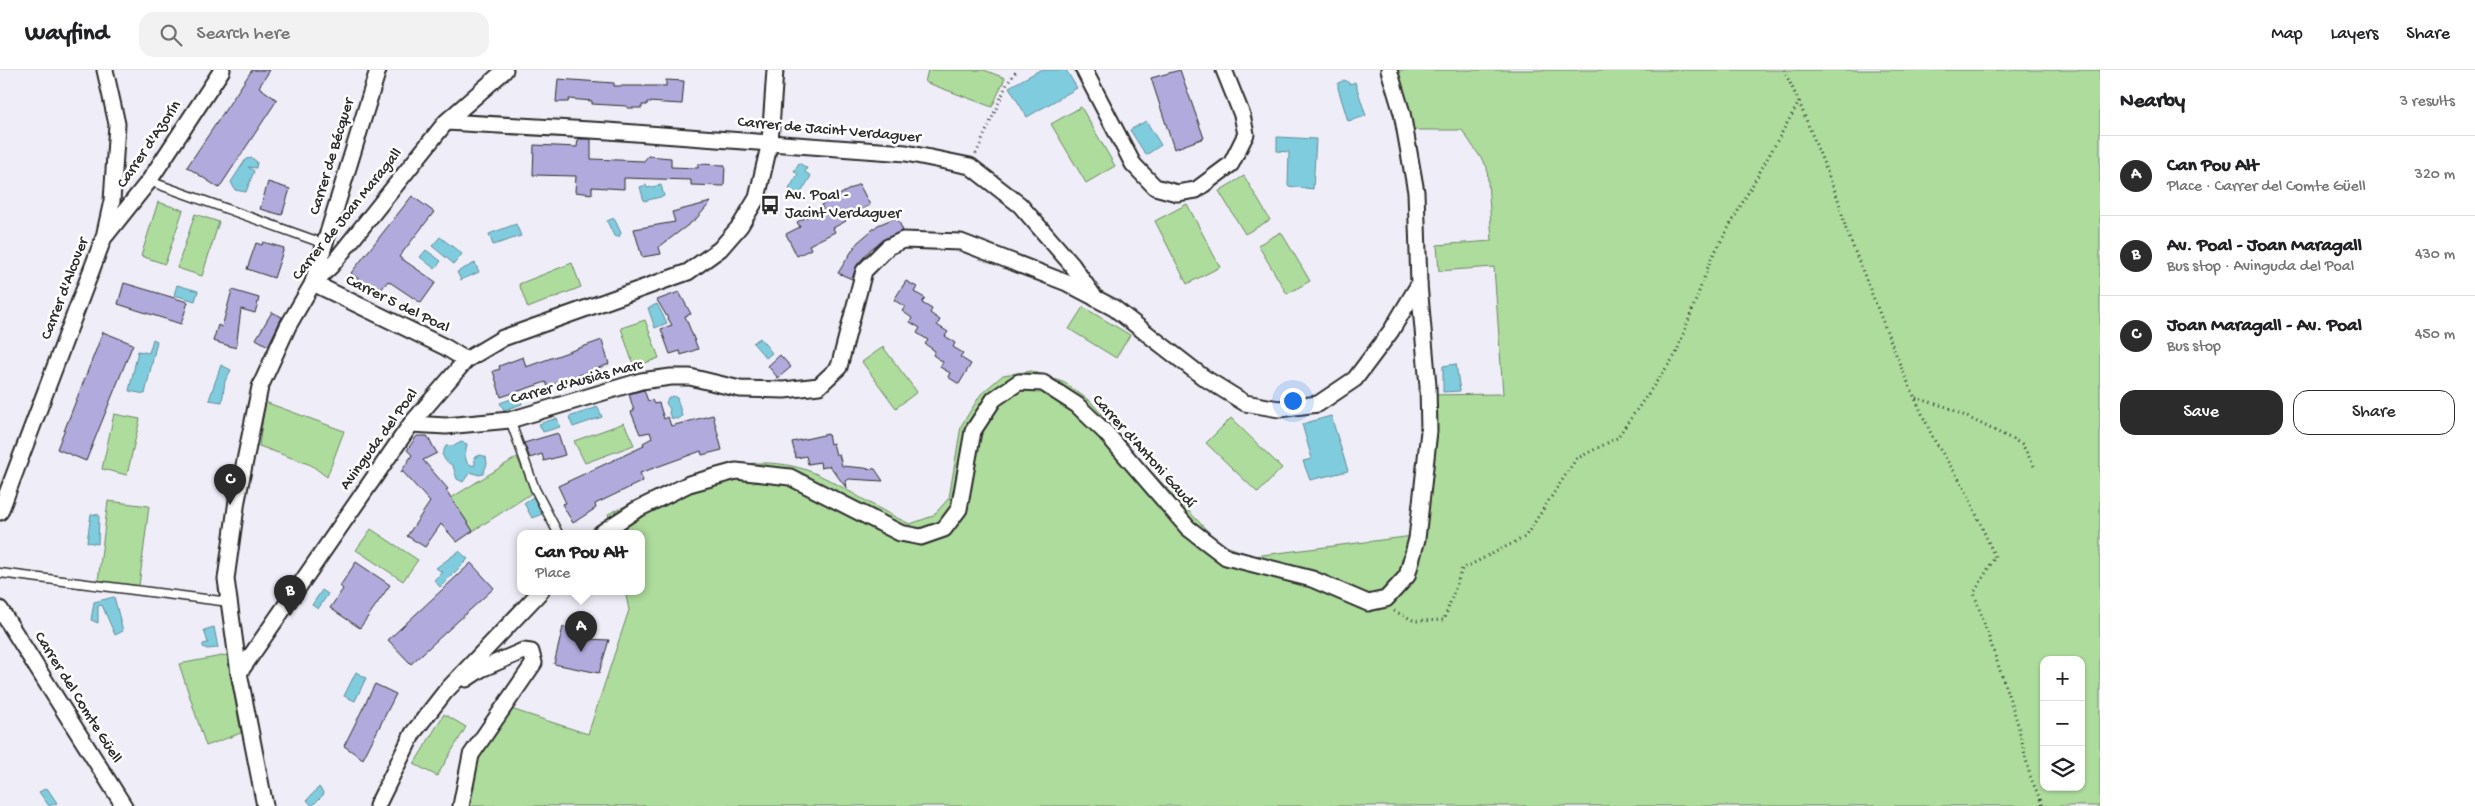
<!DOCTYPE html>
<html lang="en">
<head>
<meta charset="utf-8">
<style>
  body { margin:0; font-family:"Gochi Hand",sans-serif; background:#f2f2f2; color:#202124 }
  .controls { position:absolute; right:15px; bottom:15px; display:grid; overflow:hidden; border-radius:10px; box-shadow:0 1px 4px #0004 }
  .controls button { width:45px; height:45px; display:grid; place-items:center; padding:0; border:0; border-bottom:1px solid #e0e0e0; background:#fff; color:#202124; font:25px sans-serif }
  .you { position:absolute; left:1292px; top:330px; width:18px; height:18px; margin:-12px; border:4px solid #fff; border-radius:50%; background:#1a73e8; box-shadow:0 0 0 8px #1a73e833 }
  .badge { display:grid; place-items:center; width:32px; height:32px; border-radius:50%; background:#2b2b2b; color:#fff; font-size:16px; font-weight:700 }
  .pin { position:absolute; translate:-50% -41px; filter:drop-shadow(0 1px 2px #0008) }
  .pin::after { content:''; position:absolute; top:26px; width:18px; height:15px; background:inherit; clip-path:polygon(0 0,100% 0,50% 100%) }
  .popup { position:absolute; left:517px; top:460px; width:128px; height:65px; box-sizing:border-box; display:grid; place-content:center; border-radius:10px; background:#fff; filter:drop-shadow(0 1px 4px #0005); font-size:16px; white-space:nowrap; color:#757577 }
  .popup b { font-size:19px; color:#202124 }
  .popup::after { content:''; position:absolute; left:50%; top:100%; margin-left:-10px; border:10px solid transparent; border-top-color:#fff }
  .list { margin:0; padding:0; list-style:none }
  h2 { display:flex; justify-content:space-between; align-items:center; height:65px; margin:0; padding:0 20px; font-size:21px }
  h2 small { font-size:16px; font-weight:400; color:#757577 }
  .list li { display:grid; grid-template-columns:32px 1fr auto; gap:15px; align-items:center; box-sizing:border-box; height:80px; padding:0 20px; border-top:1px solid #e0e0e0 }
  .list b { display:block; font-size:19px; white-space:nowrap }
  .list p { margin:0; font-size:16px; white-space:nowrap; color:#757577 }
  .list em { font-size:16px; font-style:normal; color:#757577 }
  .actions { display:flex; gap:10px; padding:15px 20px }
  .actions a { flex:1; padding:11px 0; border:1px solid #2b2b2b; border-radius:15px; text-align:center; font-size:18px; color:#2b2b2b }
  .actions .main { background:#2b2b2b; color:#fff }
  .icon { flex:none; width:28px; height:28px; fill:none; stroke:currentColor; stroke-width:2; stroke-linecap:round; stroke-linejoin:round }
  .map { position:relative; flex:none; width:2100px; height:736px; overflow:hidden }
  header { display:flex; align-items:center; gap:30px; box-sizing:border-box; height:70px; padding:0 25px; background:#fff; border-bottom:1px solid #e0e0e0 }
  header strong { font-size:24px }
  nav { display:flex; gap:28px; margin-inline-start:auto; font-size:18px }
  .search { width:350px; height:45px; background:#f2f2f2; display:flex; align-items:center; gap:12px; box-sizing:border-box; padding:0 18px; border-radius:15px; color:#757577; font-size:19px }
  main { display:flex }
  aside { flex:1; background:#fff }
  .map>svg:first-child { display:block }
</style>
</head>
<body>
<header>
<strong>Wayfind</strong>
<div class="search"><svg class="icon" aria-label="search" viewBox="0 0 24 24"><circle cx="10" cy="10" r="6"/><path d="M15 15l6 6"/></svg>Search here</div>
<nav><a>Map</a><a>Layers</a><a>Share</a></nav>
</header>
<main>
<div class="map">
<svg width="2100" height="736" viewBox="0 0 2100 736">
  <rect width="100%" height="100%" fill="#efeef8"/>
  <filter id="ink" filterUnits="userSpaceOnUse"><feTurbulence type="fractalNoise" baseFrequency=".02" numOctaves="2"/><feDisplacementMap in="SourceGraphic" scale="10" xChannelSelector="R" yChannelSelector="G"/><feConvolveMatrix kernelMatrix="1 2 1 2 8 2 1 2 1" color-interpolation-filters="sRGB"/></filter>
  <g filter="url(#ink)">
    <g fill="#addc9c" stroke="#6c8464" fill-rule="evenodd">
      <path d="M 928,0 L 984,0 L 1005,8 L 992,37 L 925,12 Z"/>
      <path d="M 1381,0 L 2100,0 L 2100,736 L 465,736 L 473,694 L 511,639 L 588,664 L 629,540 L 625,521 L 641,521 L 641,463 L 612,463 L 608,444 C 673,414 747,372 819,405 C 850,420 878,440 910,454 L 933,446 L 949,428 L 961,356 L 981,324 L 1003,305 L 1032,301 L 1065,313 L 1091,332 L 1143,393 L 1220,474 L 1254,486 L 1413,466 L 1423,325 L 1503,324 L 1494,197 L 1439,201 L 1437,175 L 1492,171 L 1487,97 L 1462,60 L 1399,60 ZM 2044,590 L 2081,590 L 2081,717 L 2044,717 Z"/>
      <path d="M 1081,37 L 1115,96 L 1086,113 L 1051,54 Z"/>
      <path d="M 1244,106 L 1270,150 L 1245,164 L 1219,121 Z"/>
      <path d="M 158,132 L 183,140 L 165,194 L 141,186 Z"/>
      <path d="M 1187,134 L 1220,197 L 1187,214 L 1155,151 Z"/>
      <path d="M 195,144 L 219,152 L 202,206 L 177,198 Z"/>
      <path d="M 1281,162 L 1310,211 L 1287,224 L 1258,175 Z"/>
      <path d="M 572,193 L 581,217 L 528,238 L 519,214 Z"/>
      <path d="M 1083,237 L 1130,265 L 1116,288 L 1069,259 Z"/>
      <path d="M 645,250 L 659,288 L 634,297 L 621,258 Z"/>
      <path d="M 883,277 L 917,322 L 896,338 L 862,292 Z"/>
      <path d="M 265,332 L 344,361 L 327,407 L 311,395 L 259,376 Z"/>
      <path d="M 114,344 L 140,349 L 127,405 L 102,399 Z"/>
      <path d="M 1231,348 L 1282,398 L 1258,423 L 1206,373 Z"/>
      <path d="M 624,353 L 634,375 L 585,393 L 574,371 Z"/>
      <path d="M 517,387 L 532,423 L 473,461 L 451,428 Z"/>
      <path d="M 108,431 L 149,436 L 139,516 L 98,511 Z"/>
      <path d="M 371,459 L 418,490 L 403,511 L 356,480 Z"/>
      <path d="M 227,585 L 241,663 L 206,676 L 179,594 Z"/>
      <path d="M 444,644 L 466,657 L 437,706 L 414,694 Z"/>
    </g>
    <g fill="#80ccdf" stroke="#5e8c97">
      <path d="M 1040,0 L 1066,0 L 1077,18 L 1027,47 L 1009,17 Z"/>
      <path d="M 1345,10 L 1350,14 L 1355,12 L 1366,46 L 1348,51 L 1338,18 L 1338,13 Z"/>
      <path d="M 1146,51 L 1161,75 L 1146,85 L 1130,60 Z"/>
      <path d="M 1277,67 L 1316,69 L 1313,119 L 1288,116 L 1289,82 L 1277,81 Z"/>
      <path d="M 252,88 L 257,92 L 256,98 L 248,97 L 254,101 L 246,122 L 235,120 L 231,112 L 246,89 Z"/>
      <path d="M 799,93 L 807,98 L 805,102 L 811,106 L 799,126 L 789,119 L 798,104 L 794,101 Z"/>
      <path d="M 646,115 L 647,118 L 661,115 L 664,126 L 644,131 L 640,117 Z"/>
      <path d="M 614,148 L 621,163 L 619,167 L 614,166 L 607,151 Z"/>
      <path d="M 516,154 L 521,166 L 493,175 L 489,164 Z"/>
      <path d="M 440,167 L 462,184 L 454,194 L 432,176 Z"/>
      <path d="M 426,180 L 441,191 L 435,199 L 420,187 Z"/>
      <path d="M 475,193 L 479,202 L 461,210 L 457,202 Z"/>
      <path d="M 177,215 L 198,221 L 195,231 L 174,225 Z"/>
      <path d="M 657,234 L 667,253 L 655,258 L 648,238 Z"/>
      <path d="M 760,268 L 772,283 L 766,288 L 753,273 Z"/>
      <path d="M 153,269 L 157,271 L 145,324 L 129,321 L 138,281 L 149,283 Z"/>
      <path d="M 1456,294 L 1460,321 L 1443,322 L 1443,296 Z"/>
      <path d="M 221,295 L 231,300 L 225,311 L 222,332 L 209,330 Z"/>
      <path d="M 519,326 L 522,334 L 504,340 L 500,333 Z"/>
      <path d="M 673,326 L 677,328 L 682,346 L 677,349 L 671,348 L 669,343 L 670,339 L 666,333 L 668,328 Z"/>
      <path d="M 598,337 L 602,347 L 573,357 L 569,347 Z"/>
      <path d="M 1331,346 L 1348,401 L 1310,410 L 1303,391 L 1312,389 L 1302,354 Z"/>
      <path d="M 557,348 L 560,357 L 543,362 L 539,354 Z"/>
      <path d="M 461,372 L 467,374 L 465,386 L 467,393 L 474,396 L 475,393 L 474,387 L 481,385 L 486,387 L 487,394 L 483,404 L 479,405 L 470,402 L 463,412 L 457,409 L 453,396 L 445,390 L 442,384 L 446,376 L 454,376 Z"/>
      <path d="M 533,427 L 542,444 L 532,448 L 524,433 Z"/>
      <path d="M 91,444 L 99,445 L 98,474 L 87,472 Z"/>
      <path d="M 459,481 L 468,489 L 440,517 L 434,510 L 442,502 L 436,498 Z"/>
      <path d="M 322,520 L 328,524 L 318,539 L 312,535 Z"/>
      <path d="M 114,527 L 123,561 L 115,565 L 102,535 L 98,536 L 98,553 L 91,550 L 94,532 Z"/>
      <path d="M 214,557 L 218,578 L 207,579 L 203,577 L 203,574 L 208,573 L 204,560 Z"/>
      <path d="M 356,602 L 366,608 L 355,631 L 344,626 Z"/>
      <path d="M 319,717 L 324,724 L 312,736 L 307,730 Z"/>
      <path d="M 47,718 L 57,733 L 49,736 L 39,722 Z"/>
    </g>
    <g fill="#b0abdc" stroke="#2b2b2b">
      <path d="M 252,0 L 270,0 L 259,17 L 277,30 L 219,118 L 187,97 Z"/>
      <path d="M 1180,0 L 1204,68 L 1174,79 L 1151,8 Z"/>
      <path d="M 558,9 L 614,13 L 614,16 L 666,16 L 666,10 L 684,11 L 682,34 L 647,32 L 647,35 L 642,35 L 642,38 L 627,38 L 627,36 L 592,34 L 592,31 L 569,29 L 568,32 L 556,32 Z"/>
      <path d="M 578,69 L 591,69 L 591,89 L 644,91 L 648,86 L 671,88 L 671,97 L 698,98 L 698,94 L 725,95 L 724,116 L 691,115 L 691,110 L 624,108 L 624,119 L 592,117 L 592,124 L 575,122 L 576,106 L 533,105 L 534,75 L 577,77 Z"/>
      <path d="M 268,112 L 290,119 L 282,145 L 260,139 Z"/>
      <path d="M 859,114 L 870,135 L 844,149 L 846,151 L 833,158 L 835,162 L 809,175 L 811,179 L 797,186 L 786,164 L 800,157 L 797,152 L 823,139 L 821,135 Z"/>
      <path d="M 412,126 L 434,142 L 399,187 L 436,212 L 421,233 L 388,211 L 379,222 L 369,214 L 367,216 L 351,203 Z"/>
      <path d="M 711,132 L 696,149 L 659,177 L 661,184 L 642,187 L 634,159 L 675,152 L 672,142 Z"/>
      <path d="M 897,147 L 903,161 L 884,169 L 870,180 L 857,195 L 852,209 L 838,203 L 857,173 L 878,155 Z"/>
      <path d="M 263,172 L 284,178 L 274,208 L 247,199 L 256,173 L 262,175 Z"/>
      <path d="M 906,211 L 917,217 L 914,222 L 925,228 L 922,233 L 932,239 L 930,243 L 940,250 L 937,255 L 948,262 L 945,266 L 955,273 L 953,277 L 963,283 L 960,287 L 971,294 L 959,314 L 948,307 L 950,303 L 940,297 L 943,292 L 933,285 L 935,281 L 925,274 L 928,270 L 917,263 L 920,258 L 910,252 L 912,248 L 902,241 L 905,237 L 894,230 Z"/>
      <path d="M 124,213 L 188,232 L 181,254 L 118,234 Z"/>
      <path d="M 232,220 L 259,228 L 255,243 L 241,239 L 236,278 L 213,271 L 218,255 L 222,257 Z"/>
      <path d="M 679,222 L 691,244 L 685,246 L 698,279 L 681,285 L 680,281 L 670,284 L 661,259 L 672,255 L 657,230 Z"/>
      <path d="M 272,242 L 282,247 L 268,276 L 256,269 Z"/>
      <path d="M 103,262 L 133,274 L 86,391 L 57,379 Z"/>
      <path d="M 602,270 L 609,294 L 548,317 L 546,312 L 501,327 L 493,301 L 500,299 L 499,296 L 523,287 L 526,297 Z"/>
      <path d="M 780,285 L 791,297 L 778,308 L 768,296 Z"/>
      <path d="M 644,320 L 648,331 L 652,330 L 654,334 L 659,333 L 664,349 L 668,347 L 671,356 L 713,345 L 722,380 L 702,385 L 701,381 L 640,403 L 643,411 L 595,434 L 596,438 L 573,453 L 562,434 L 566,433 L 558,416 L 644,376 L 643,373 L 652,368 L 650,362 L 640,364 L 631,342 L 634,341 L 629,324 Z"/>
      <path d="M 558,363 L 565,385 L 544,391 L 542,384 L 530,388 L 524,373 Z"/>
      <path d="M 828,364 L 830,374 L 833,373 L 836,385 L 839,384 L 842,396 L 875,399 L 883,411 L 849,409 L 846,411 L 847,419 L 830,396 L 821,398 L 820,392 L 808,394 L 806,386 L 796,388 L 792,372 Z"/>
      <path d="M 417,366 L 427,366 L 437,383 L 423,390 L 448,419 L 446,420 L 473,461 L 457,472 L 441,454 L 425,477 L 407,466 L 430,432 L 403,402 L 401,402 L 412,385 L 407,380 Z"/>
      <path d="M 356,492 L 390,515 L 360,558 L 330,538 L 343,519 L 340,516 Z"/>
      <path d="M 471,493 L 494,518 L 411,594 L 388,570 Z"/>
      <path d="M 563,557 L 588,563 L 587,569 L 609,570 L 599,603 L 554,594 Z"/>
      <path d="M 375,614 L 396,624 L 363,689 L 344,676 Z"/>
    </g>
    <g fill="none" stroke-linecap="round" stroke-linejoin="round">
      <defs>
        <g id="service">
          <path d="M 149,111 L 325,174"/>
          <path d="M 510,350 L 535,419 L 558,463"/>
          <path d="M 0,503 L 229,532"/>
        </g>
        <g id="minor">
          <path d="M 1084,0 L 1133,94 L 1155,117 L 1177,123 L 1196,120 L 1231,94 L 1246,64 L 1242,45 L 1224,0"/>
          <path d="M 446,52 L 608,61 L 906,83 L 970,96 L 1020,135 L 1072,195 L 1095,228 L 1114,238 L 1203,307 L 1245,333 L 1279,339 L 1318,334 L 1355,309 L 1391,261 L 1419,214"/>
          <path d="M 106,165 L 149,111 L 222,0"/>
          <path d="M 313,212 L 378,0"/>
          <path d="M 313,213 L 445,277 L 466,290"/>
          <path d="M 411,354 L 446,356 L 510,350 L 641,311 L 671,307 L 690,307 L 740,319 L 784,320 L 819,316 L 839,297 L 864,201 L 888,177 L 903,170 L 961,172 L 1067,213 L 1092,226"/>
          <path d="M 0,442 L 104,167 L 112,131 L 117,54 L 105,0"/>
          <path d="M 601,463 L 636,440 L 689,414 L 736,401 L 790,407 L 900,463 L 921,467 L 944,459 L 959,439 L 973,361 L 994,329 L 1019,312 L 1043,313 L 1077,335 L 1106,363 L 1188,458 L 1226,487 L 1312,509 L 1368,533 L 1386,529 L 1407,506 L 1417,469 L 1429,361 L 1428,316 L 1419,214 L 1416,122 L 1402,43 L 1389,0"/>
          <path d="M 0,539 L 124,736"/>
          <path d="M 239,603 L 411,354 L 466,290 L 503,268 L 688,202 L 720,179 L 740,156 L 757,128 L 770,72 L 775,0"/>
          <path d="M 265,736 L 239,603 L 226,509 L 237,430 L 260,317 L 288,256 L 313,213 L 331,196 L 446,52 L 505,0"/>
          <path d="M 377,736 L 413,663 L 445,622 L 541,521"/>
          <path d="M 461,736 L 471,685 L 534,593 L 531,582 L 523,581 L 481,599 L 466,609"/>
        </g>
      </defs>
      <use href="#service" stroke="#2b2b2b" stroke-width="11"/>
      <use href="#minor" stroke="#2b2b2b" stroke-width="19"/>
      <g stroke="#2b2b2b" stroke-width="3" stroke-dasharray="1 4" stroke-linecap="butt">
        <path d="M 1799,32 L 1838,129 L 1846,159 L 1901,297 L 1933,368 L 1965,419 L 1995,487 L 1974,523 L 2017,651 L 2030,706 L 2043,736"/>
        <path d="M 976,84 L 1007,14 L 1017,0"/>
        <path d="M 1916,328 L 1947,337 L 2022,374 L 2034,396"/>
        <path d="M 1394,541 L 1415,551 L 1444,550 L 1462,499 L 1525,467 L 1576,389 L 1617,368 L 1676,284 L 1711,189 L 1799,32 L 1784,0"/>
      </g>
      <use href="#service" stroke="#fff" stroke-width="8"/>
      <use href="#minor" stroke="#fff" stroke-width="15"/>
    </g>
  </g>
  <defs>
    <symbol id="bus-bare" viewBox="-9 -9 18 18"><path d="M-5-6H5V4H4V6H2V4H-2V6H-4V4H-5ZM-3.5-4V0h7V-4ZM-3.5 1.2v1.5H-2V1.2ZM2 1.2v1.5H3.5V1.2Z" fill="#2b2b2b" stroke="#fff" stroke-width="2.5" paint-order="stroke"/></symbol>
  </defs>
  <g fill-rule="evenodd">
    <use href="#bus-bare" x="756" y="121" width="28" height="28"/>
  </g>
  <g text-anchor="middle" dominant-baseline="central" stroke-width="5" stroke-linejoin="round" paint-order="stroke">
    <g font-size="16" fill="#2b2b2b" stroke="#fff">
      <text transform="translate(829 61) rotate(5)">Carrer de Jacint Verdaguer</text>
      <text transform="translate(150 75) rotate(-56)">Carrer d'Azorín</text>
      <text transform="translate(333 87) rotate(-73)">Carrer de Bécquer</text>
      <text transform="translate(348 145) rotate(-51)">Carrer de Joan Maragall</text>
      <text transform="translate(66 219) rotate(-69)">Carrer d'Alcover</text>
      <text transform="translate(397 235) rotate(26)">Carrer 5 del Poal</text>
      <text transform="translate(577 313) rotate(-15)">Carrer d'Ausiàs Marc</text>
      <text transform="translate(380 370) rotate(-54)">Avinguda del Poal</text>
      <text transform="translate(1143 382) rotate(48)">Carrer d'Antoni Gaudí</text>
      <text transform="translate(77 628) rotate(58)">Carrer del Comte Güell</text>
    </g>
    <g font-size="16" fill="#2b2b2b" stroke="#fff" text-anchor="start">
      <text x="785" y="126">Av. Poal -<tspan x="785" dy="18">Jacint Verdaguer</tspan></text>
    </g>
  </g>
</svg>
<div class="controls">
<button>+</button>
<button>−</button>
<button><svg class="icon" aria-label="layers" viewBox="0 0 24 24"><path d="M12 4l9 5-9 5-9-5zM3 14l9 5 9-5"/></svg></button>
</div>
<div class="you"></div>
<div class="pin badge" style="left:581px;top:582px">A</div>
<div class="popup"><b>Can Pou Alt</b>Place</div>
<div class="pin badge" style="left:290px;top:546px">B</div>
<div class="pin badge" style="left:230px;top:435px">C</div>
</div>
<aside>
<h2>Nearby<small>3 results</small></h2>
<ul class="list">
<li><span class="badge">A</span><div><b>Can Pou Alt</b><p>Place · Carrer del Comte Güell</p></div><em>320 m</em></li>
<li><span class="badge">B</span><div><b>Av. Poal - Joan Maragall</b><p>Bus stop · Avinguda del Poal</p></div><em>430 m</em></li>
<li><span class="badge">C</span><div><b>Joan Maragall - Av. Poal</b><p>Bus stop</p></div><em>450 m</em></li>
</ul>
<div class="actions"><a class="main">Save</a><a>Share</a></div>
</aside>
</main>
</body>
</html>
